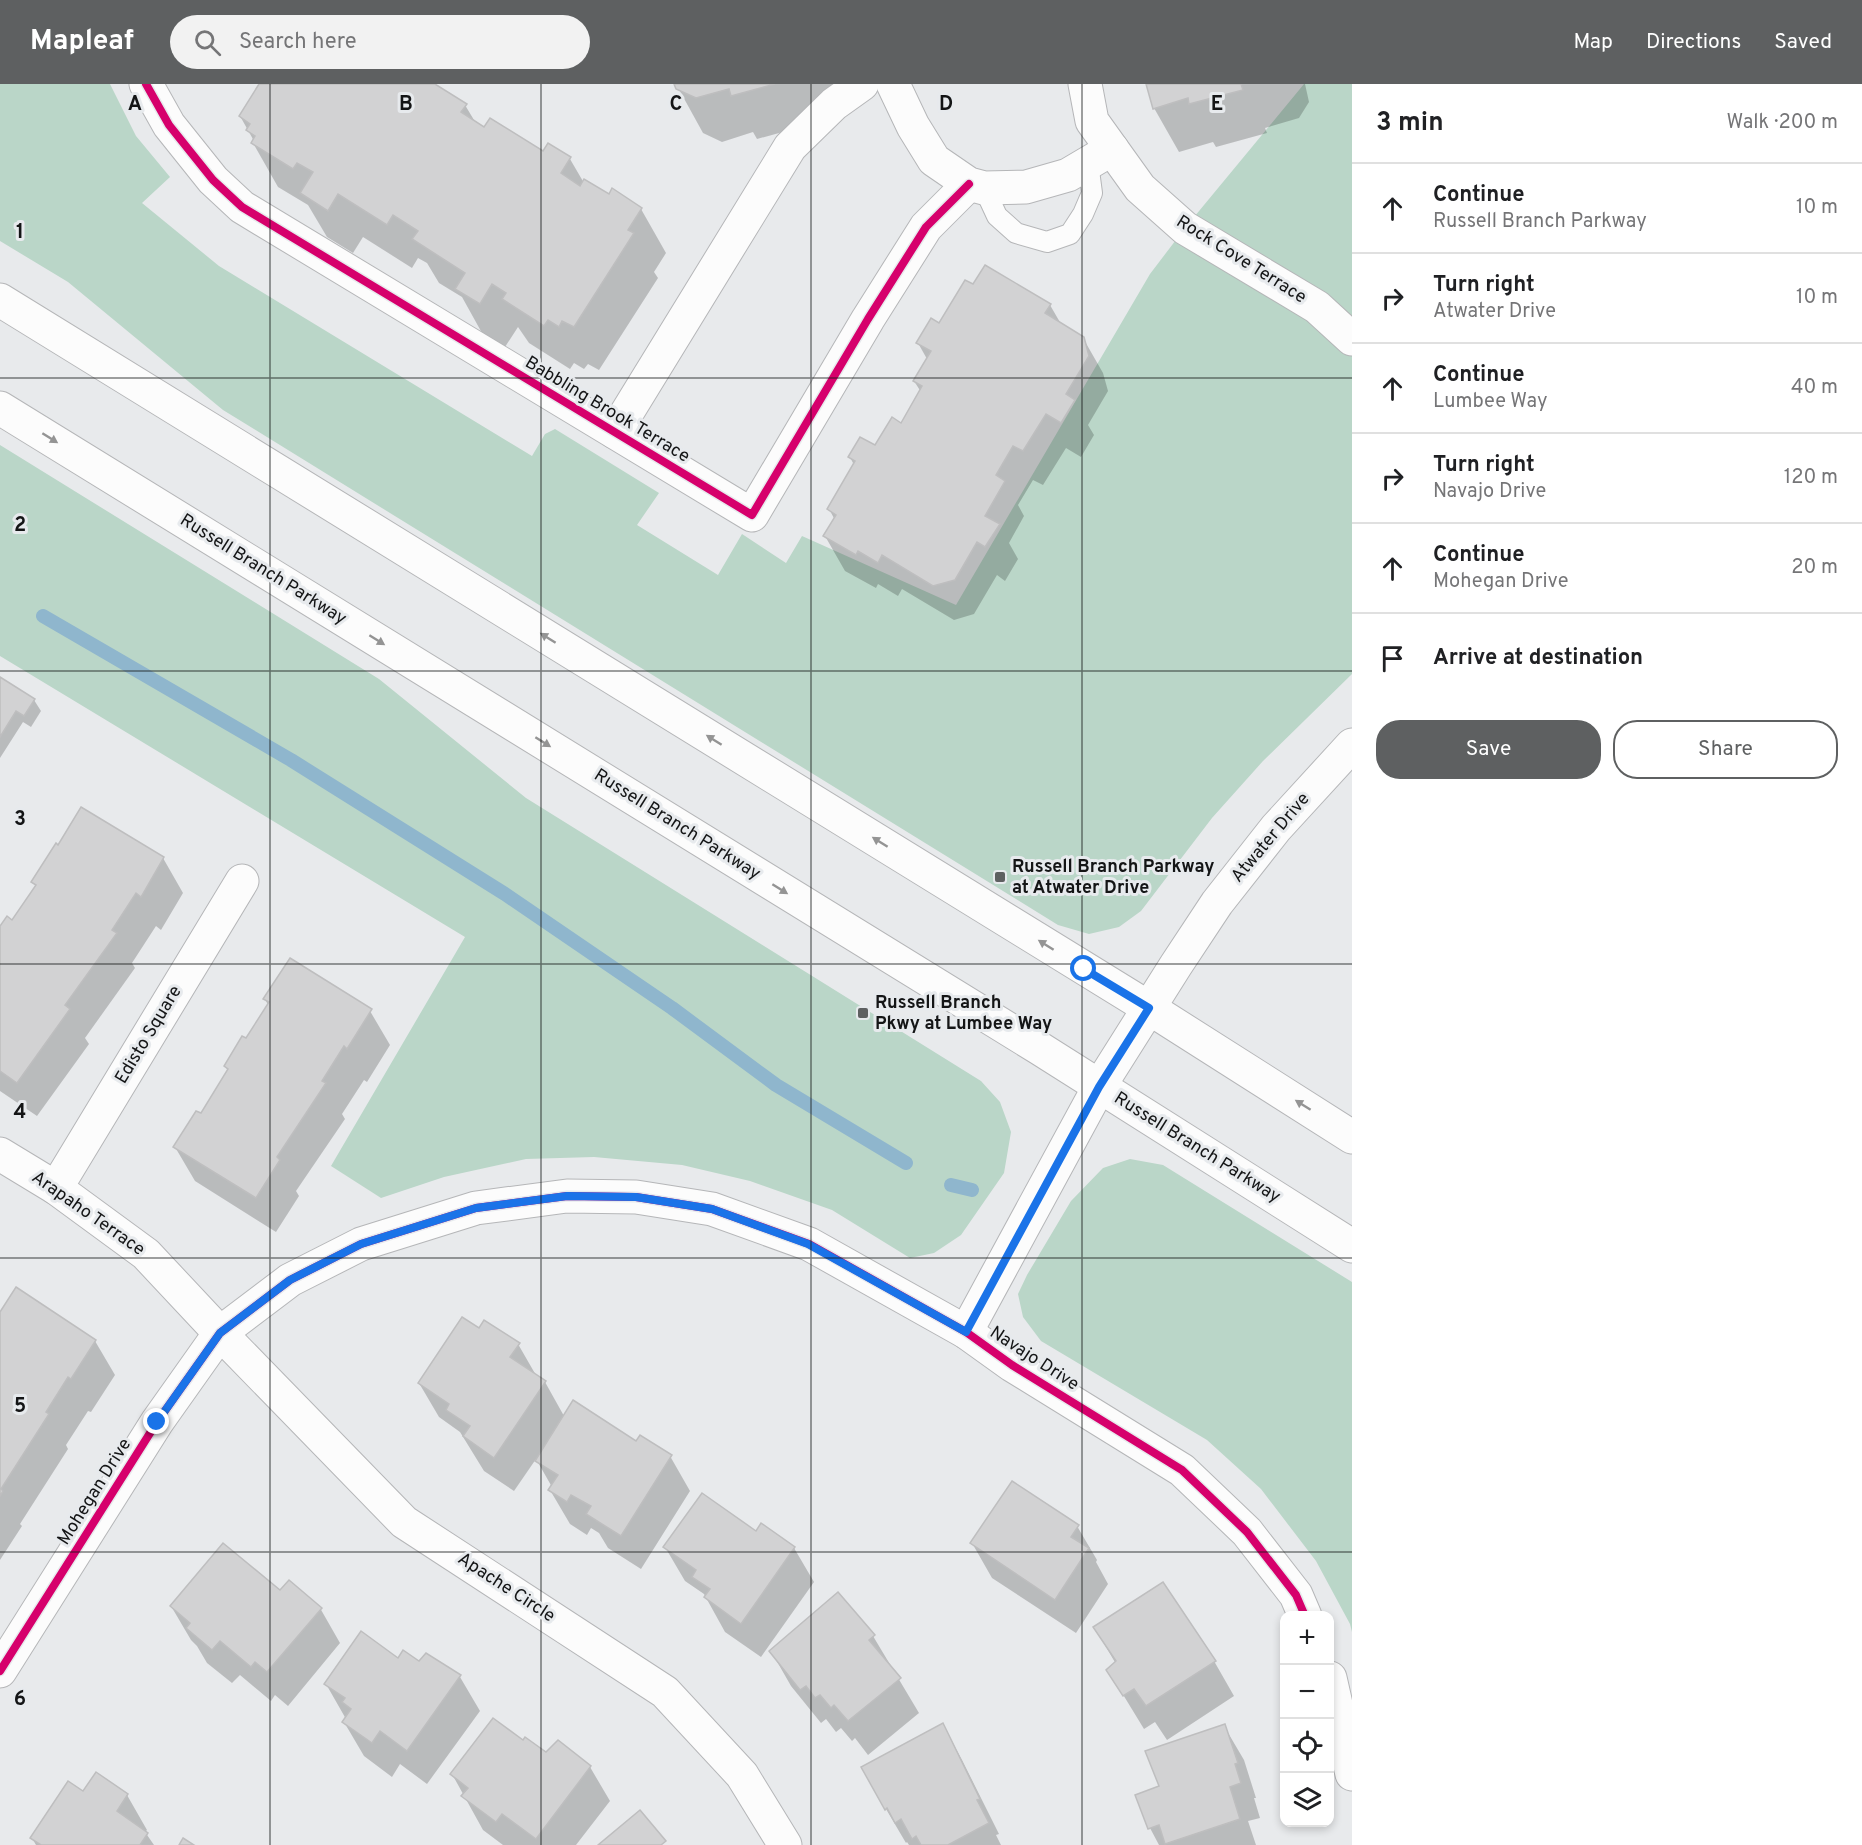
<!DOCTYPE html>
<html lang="en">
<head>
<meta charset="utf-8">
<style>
  body { margin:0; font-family:Overpass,sans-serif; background:#f2f2f2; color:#202124 }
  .controls { position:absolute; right:18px; bottom:18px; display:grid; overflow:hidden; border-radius:12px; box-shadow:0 3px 9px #0003 }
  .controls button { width:54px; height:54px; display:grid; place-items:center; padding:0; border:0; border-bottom:2px solid #e0e0e0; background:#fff; color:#202124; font:30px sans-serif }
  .stop { position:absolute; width:18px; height:18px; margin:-14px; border:4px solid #1a73e8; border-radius:50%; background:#fff }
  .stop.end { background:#1a73e8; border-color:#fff; box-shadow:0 2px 6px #0008 }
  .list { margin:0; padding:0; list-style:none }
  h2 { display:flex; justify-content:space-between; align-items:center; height:78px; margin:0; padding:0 24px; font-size:26px }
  h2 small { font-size:20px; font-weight:400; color:#757577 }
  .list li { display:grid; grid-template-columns:39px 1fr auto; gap:18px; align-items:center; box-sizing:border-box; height:90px; padding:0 24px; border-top:2px solid #e0e0e0 }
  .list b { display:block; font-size:22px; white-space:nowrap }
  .list p { margin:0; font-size:20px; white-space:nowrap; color:#757577 }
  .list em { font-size:20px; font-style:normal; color:#757577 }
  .actions { display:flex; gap:12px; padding:18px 24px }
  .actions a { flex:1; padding:14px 0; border:2px solid #5e6061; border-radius:24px; text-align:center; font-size:21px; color:#5e6061 }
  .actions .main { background:#5e6061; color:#fff }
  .icon { flex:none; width:33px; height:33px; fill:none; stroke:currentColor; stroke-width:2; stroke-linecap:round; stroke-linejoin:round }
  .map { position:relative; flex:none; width:1352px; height:1761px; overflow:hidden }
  header { display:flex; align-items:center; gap:36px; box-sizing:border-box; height:84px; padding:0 30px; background:#5e6061; color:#fff }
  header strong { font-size:28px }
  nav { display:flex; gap:33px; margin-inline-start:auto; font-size:21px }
  .search { width:420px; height:54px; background:#f2f2f2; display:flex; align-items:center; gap:15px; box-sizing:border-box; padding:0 21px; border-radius:33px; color:#757577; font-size:22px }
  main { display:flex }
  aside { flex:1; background:#fff }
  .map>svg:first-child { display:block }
</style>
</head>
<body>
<header>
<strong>Mapleaf</strong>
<div class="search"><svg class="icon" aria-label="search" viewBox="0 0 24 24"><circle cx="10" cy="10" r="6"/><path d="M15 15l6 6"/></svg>Search here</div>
<nav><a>Map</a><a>Directions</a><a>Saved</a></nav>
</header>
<main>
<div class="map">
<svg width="1352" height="1761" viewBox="0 0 1352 1761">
  <rect width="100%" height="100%" fill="#e8eaec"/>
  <g fill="#bad6c8">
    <path d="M 0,0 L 110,0 L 136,52 L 170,93 L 142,119 L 219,182 L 532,372 L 545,350 L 555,345 L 659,409 L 637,441 L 718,491 L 742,450 L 786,479 L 802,452 L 956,521 L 1150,190 L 1185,144 L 1304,0 L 1352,0 L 1352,590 L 1263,677 L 1212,734 L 1141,827 L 1119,843 L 1089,850 L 1058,841 L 223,326 L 68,198 L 0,157 Z"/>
    <path d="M 0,361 L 379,595 L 526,714 L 981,997 L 1000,1018 L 1011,1048 L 1004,1089 L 961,1151 L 934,1169 L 910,1174 L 832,1126 L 750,1097 L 682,1081 L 594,1073 L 526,1075 L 444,1093 L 381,1114 L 331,1082 L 465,853 L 0,572 Z"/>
    <path d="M 1130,1075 L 1163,1081 L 1352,1198 L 1352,1548 L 1350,1540 L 1316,1477 L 1261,1405 L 1207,1356 L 1041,1257 L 1023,1233 L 1018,1210 L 1027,1191 L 1071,1117 L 1103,1084 Z"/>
  </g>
  <g fill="#0003">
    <path d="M 261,0 L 433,0 L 465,21 L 477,41 L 543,69 L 570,75 L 584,99 L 609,112 L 641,125 L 666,169 L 654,188 L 658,194 L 599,286 L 588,280 L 584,285 L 574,279 L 570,285 L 529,259 L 518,243 L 505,263 L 482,249 L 462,213 L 439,199 L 427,179 L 418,174 L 412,184 L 363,153 L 353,169 L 327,153 L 308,121 L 278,103 L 253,59 L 254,57 L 240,32 Z"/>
    <path d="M 676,0 L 838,0 L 808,41 L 757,55 L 753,48 L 722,58 L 703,49 Z"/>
    <path d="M 1146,0 L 1305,0 L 1309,18 L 1299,34 L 1265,44 L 1267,49 L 1216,63 L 1213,58 L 1179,68 L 1154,24 L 1149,7 Z"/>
    <path d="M 1050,221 L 1061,240 L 1083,254 L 1103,289 L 1108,307 L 1088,341 L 1094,351 L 1081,373 L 1066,364 L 1043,401 L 1033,396 L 1018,421 L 1024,432 L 1009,459 L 1018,475 L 1005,497 L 997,491 L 974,530 L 954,536 L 902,505 L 898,512 L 878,500 L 876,504 L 845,487 L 825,452 L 835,436 L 829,425 L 854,381 L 850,373 L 876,363 L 902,341 L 921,308 L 914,297 L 927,275 L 918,259 L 940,241 Z"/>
    <path d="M 0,595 L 34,616 L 41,627 L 31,643 L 23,638 L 0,674 Z"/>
    <path d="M 81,725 L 163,774 L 183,809 L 161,846 L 156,842 L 132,879 L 135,884 L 85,954 L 89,960 L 37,1032 L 0,1007 L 0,845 L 12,838 L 36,803 L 33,798 L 59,763 Z"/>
    <path d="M 265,915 L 370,927 L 390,961 L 367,998 L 364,996 L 342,1030 L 345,1035 L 296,1107 L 299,1112 L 276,1148 L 195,1097 L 175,1063 L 201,1031 L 229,988 L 225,982 L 246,956 L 268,921 Z"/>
    <path d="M 0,1231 L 95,1257 L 115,1291 L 91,1328 L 88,1327 L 66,1361 L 68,1365 L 20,1440 L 22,1442 L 0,1476 Z"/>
    <path d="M 479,1246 L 518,1260 L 537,1293 L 545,1298 L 564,1332 L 670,1372 L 690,1407 L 641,1485 L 608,1464 L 599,1449 L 591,1444 L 587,1451 L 570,1440 L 550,1406 L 552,1403 L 536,1375 L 514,1407 L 484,1387 L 460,1348 L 439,1333 L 419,1299 Z"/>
    <path d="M 1077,1442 L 1097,1476 L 1096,1478 L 1108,1500 L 1076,1549 L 992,1494 L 972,1459 Z"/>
    <path d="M 756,1449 L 794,1464 L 814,1498 L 761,1573 L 725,1548 L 704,1510 L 685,1497 L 665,1463 Z"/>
    <path d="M 280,1508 L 320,1524 L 340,1559 L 288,1622 L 275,1611 L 271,1617 L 240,1591 L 232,1599 L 207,1579 L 197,1562 L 191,1556 L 171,1522 Z"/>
    <path d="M 1095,1544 L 1214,1577 L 1234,1612 L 1167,1656 L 1155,1638 L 1144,1645 L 1108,1586 L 1116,1580 Z"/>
    <path d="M 873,1552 L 919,1629 L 868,1671 L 855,1654 L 852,1657 L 841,1644 L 836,1648 L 826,1635 L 821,1639 L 791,1602 L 771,1567 Z"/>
    <path d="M 399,1576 L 420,1580 L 460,1593 L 480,1627 L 427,1700 L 400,1680 L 392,1693 L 364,1672 L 344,1638 L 346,1635 L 326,1600 Z"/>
    <path d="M 943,1641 L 962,1676 L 999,1750 L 996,1751 L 1001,1761 L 909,1761 L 907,1758 L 906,1759 L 886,1725 Z"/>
    <path d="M 1224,1642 L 1244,1676 L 1256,1714 L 1254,1714 L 1260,1734 L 1248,1737 L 1256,1761 L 1159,1761 L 1150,1744 L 1160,1703 Z"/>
    <path d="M 523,1659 L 546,1670 L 590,1683 L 610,1717 L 576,1761 L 503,1761 L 483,1746 L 452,1690 Z"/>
    <path d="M 83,1709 L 127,1711 L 147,1746 L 145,1748 L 154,1761 L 36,1761 L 32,1754 Z"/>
  </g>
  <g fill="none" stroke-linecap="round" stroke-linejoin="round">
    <g stroke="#8fb6cd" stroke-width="14">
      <path d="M 43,532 L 291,676 L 505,810 L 672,924 L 776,1001 L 906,1079"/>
      <path d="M 951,1101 L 972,1106"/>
    </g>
  </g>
  <g fill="#d2d2d3" stroke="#bebebf" stroke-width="1.5">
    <path d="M 259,0 L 435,0 L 467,20 L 461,28 L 484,43 L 490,34 L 543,67 L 548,59 L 571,73 L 561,89 L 580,102 L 584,95 L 609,110 L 612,104 L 642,124 L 628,146 L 634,149 L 574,243 L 562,237 L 559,243 L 548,236 L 544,242 L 502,215 L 506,209 L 492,200 L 480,220 L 455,205 L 465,189 L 412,155 L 418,147 L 393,131 L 387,141 L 338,110 L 328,127 L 300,109 L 313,88 L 297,79 L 293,85 L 251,59 L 255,52 L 246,46 L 250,40 L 239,32 Z"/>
    <path d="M 674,0 L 775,0 L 731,12 L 729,5 L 696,14 L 676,5 Z"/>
    <path d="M 1146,0 L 1241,0 L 1243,6 L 1189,20 L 1188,14 L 1153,25 Z"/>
    <path d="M 985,181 L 1051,220 L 1045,229 L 1084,253 L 1089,272 L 1066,310 L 1075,316 L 1061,339 L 1046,330 L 1023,367 L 1013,362 L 996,391 L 1005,397 L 985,432 L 1000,440 L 985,463 L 977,458 L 955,496 L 933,502 L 882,471 L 878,479 L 858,467 L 856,471 L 823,452 L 836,431 L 827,425 L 855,377 L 848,373 L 860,353 L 875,361 L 892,333 L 901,339 L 922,302 L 913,297 L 931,267 L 916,259 L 931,234 L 939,239 L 965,196 L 973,200 Z"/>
    <path d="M 0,593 L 35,615 L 24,632 L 16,627 L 0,653 Z"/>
    <path d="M 81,723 L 164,773 L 141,813 L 136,809 L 112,846 L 117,849 L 65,921 L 70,925 L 17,999 L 0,987 L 0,842 L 7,832 L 12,836 L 36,801 L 31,798 L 56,759 L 58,761 Z"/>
    <path d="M 290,874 L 372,925 L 347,965 L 344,962 L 322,997 L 326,999 L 277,1073 L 280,1076 L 256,1114 L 173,1063 L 196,1027 L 201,1029 L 228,985 L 224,982 L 242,952 L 246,954 L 269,918 L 263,915 Z"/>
    <path d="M 16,1203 L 96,1256 L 71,1295 L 68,1293 L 46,1328 L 49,1330 L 1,1405 L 3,1407 L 0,1412 L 0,1228 Z"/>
    <path d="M 462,1233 L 479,1244 L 484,1236 L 520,1259 L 510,1273 L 546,1297 L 494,1374 L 463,1352 L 470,1342 L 446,1326 L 449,1320 L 418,1299 Z"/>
    <path d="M 573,1316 L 636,1357 L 640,1351 L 672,1371 L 621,1452 L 586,1430 L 591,1422 L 571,1411 L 567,1418 L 548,1406 L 558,1391 L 535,1377 Z"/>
    <path d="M 1012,1397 L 1079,1441 L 1071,1453 L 1089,1464 L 1055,1516 L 970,1459 Z"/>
    <path d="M 702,1409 L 756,1447 L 761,1439 L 795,1463 L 741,1540 L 704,1513 L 710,1505 L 692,1493 L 696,1486 L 663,1463 Z"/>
    <path d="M 223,1459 L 280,1506 L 289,1496 L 322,1524 L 267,1588 L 255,1578 L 251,1583 L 220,1557 L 212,1566 L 186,1544 L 190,1539 L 170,1522 Z"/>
    <path d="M 1163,1498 L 1216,1577 L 1146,1622 L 1134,1605 L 1123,1612 L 1106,1586 L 1116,1577 L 1093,1543 Z"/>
    <path d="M 838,1508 L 875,1551 L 869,1556 L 901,1594 L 848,1637 L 834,1621 L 831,1624 L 820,1611 L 815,1614 L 806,1602 L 800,1606 L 769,1567 Z"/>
    <path d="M 361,1547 L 398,1574 L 403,1566 L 419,1577 L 426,1569 L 461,1591 L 407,1667 L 380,1647 L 372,1659 L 342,1638 L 351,1625 L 342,1618 L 345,1614 L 324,1600 Z"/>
    <path d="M 493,1634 L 523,1656 L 525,1653 L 546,1668 L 558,1656 L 591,1682 L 536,1755 L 502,1730 L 496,1738 L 461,1712 L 468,1704 L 450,1690 Z"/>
    <path d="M 943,1639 L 980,1715 L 977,1716 L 989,1739 L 948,1761 L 921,1761 L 916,1752 L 912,1755 L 901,1735 L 895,1739 L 887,1724 L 885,1726 L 861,1683 Z"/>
    <path d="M 1225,1640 L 1238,1679 L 1235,1680 L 1241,1699 L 1230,1703 L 1240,1735 L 1165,1760 L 1159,1741 L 1148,1745 L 1135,1711 L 1159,1702 L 1145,1667 Z"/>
    <path d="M 96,1688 L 128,1710 L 117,1727 L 148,1749 L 140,1761 L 41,1761 L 30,1754 L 68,1697 L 83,1707 Z"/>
    <path d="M 640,1726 L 666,1757 L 661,1761 L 598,1761 Z"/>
    <path d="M 183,1754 L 194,1761 L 179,1761 Z"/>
  </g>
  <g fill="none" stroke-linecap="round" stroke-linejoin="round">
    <defs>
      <path id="lane" d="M 984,104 L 997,132 L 1016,149 L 1047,158 L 1070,150 L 1083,130 L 1092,109 L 1088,79"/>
      <g id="street">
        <path d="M 146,0 L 169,41 L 213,96 L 242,123 L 752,431 L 868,235 L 926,143 L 969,100"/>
        <path d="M 893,0 L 913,42 L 934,76 L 969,100 L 984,104 L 1026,103 L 1068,91 L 1112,65"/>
        <path d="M 1085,0 L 1092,37 L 1140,104 L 1185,144 L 1317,223 L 1352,255"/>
        <path d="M 615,348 L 790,63 L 834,20 L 862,0"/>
        <path d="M 0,1070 L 56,1104 L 146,1170 L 220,1249 L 404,1438 L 665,1608 L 742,1691 L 785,1761"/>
        <path d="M 56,1104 L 242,797"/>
        <path d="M 966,1248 L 1099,1003"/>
        <path d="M 0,1587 L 157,1338 L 220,1249 L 290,1196 L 361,1160 L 476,1124 L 567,1112 L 636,1113 L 712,1125 L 809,1160 L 966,1248 L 1012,1281 L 1182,1386 L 1247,1448 L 1296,1511 L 1305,1532"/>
        <path d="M 1330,1594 L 1352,1690"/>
      </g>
      <g id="secondary">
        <path d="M 0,216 L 1149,924 L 1352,1053"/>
        <path d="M 0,324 L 1039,964 L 1352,1162"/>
        <path d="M 1099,1003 L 1176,881 L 1217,819 L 1276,744 L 1352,661"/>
      </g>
    </defs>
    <use href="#lane" stroke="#b5b6b8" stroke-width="22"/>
    <use href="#street" stroke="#b5b6b8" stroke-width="35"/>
    <use href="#secondary" stroke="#b5b6b8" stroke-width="35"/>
    <use href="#lane" stroke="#fcfcfc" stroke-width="20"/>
    <use href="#street" stroke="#fcfcfc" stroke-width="33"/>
    <use href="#secondary" stroke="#fcfcfc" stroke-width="33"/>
    <defs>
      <g id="cycleway">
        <path d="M 146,0 L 169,41 L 213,96 L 242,123 L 752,431 L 868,235 L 926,143 L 969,100"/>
        <path d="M 0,1587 L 157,1338 L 220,1249 L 290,1196 L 361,1160 L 476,1124 L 567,1112 L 636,1113 L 712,1125 L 809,1160 L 966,1248 L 1012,1281 L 1182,1386 L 1247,1448 L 1296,1511 L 1305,1532"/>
      </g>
    </defs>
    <use href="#cycleway" stroke="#e7eaed" stroke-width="11"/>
    <use href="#cycleway" stroke="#d6006c" stroke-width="8"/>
  </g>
  <defs><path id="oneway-solid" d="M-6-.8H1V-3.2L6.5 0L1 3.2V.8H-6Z" transform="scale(1.5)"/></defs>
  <g fill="#949494">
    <use href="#oneway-solid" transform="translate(50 354) rotate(32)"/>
    <use href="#oneway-solid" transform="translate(548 554) rotate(-148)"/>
    <use href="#oneway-solid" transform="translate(377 556) rotate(32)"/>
    <use href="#oneway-solid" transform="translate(714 656) rotate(-148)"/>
    <use href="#oneway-solid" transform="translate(543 658) rotate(32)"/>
    <use href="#oneway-solid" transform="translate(880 758) rotate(-148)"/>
    <use href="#oneway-solid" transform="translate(780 805) rotate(32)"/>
    <use href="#oneway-solid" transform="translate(1046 861) rotate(-148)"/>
    <use href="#oneway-solid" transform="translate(1303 1021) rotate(-148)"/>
  </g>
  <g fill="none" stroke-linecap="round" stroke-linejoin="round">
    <path stroke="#1a73e8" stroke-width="8" d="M 157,1338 L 220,1249 L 290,1196 L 361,1160 L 476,1124 L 567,1112 L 636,1113 L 712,1125 L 808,1160 L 966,1248 L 1099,1003 L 1149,924 L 1084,885"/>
  </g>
  <path fill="none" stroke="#141516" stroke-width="1.5" stroke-opacity="0.55" d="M 270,0 L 270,1761M 541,0 L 541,1761M 811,0 L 811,1761M 1082,0 L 1082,1761M 0,294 L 1352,294M 0,587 L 1352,587M 0,880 L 1352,880M 0,1174 L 1352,1174M 0,1468 L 1352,1468"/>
  <g fill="#5e6061" stroke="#e7eaed" stroke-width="2">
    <rect x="994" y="787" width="12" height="12" rx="3"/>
    <rect x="857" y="923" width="12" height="12" rx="3"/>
  </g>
  <g text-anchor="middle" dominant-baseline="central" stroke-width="6" stroke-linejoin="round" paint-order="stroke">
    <g font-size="18" fill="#141516" stroke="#e7eaed">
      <text transform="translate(1241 176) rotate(32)">Rock Cove Terrace</text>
      <text transform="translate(607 326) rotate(31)">Babbling Brook Terrace</text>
      <text transform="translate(263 486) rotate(32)">Russell Branch Parkway</text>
      <text transform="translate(677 741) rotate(32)">Russell Branch Parkway</text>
      <text transform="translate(1271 754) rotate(-50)">Atwater Drive</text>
      <text transform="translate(149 951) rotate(-59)">Edisto Square</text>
      <text transform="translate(1197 1064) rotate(32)">Russell Branch Parkway</text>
      <text transform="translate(88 1130) rotate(35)">Arapaho Terrace</text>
      <text transform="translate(1034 1275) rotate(33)">Navajo Drive</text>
      <text transform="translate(95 1408) rotate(-58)">Mohegan Drive</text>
      <text transform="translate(506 1504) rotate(33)">Apache Circle</text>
    </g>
    <g font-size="18" font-weight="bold" fill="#141516" stroke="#e7eaed" text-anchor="start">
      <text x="1012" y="783">Russell Branch Parkway<tspan x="1012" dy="21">at Atwater Drive</tspan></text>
      <text x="875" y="919">Russell Branch<tspan x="875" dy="21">Pkwy at Lumbee Way</tspan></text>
    </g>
  </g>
  <g font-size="20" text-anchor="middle" font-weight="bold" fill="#141516" stroke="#e7eaed" stroke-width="6" stroke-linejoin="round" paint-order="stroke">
    <text x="135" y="26">A</text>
    <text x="406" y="26">B</text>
    <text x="676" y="26">C</text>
    <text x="946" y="26">D</text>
    <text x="1217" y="26">E</text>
    <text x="20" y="154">1</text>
    <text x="20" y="447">2</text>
    <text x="20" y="741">3</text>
    <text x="20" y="1034">4</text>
    <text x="20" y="1328">5</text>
    <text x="20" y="1621">6</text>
  </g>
</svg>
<div class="controls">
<button>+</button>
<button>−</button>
<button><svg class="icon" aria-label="locate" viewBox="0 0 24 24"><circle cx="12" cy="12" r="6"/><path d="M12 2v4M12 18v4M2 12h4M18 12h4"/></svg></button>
<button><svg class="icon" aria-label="layers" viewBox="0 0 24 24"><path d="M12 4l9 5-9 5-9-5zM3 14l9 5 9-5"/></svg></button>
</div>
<div class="stop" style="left:1084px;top:885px"></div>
<div class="stop end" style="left:157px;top:1338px"></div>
</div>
<aside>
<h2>3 min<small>Walk · 200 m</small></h2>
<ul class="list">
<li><svg class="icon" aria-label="ahead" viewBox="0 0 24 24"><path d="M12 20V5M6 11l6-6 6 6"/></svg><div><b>Continue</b><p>Russell Branch Parkway</p></div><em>10 m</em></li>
<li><svg class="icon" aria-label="right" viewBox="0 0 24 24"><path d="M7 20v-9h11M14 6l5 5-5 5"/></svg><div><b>Turn right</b><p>Atwater Drive</p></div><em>10 m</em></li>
<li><svg class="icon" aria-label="ahead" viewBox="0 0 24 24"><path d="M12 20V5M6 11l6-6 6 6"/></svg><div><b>Continue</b><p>Lumbee Way</p></div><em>40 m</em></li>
<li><svg class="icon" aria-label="right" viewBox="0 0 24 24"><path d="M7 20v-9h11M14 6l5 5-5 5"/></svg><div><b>Turn right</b><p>Navajo Drive</p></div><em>120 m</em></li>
<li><svg class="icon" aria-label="ahead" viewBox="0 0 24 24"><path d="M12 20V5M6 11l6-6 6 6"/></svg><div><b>Continue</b><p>Mohegan Drive</p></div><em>20 m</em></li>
<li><svg class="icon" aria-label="arrive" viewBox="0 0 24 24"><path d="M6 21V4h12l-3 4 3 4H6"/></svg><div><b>Arrive at destination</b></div></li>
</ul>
<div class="actions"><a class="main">Save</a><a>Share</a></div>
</aside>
</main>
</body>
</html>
